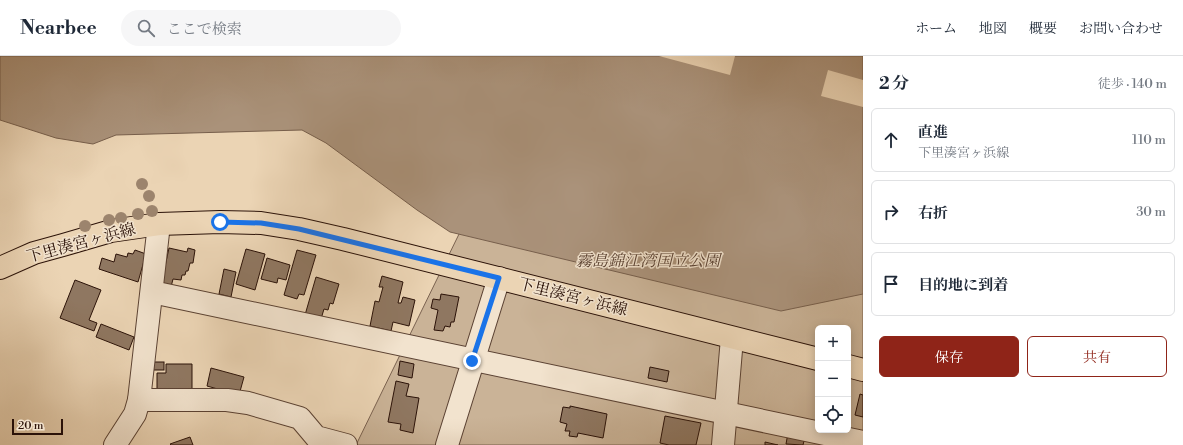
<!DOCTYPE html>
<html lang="ja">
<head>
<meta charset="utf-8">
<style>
  body { margin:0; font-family:"Libre Bodoni","Noto Serif JP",serif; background:#f6f6f7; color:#1f2937 }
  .controls { position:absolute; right:12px; bottom:12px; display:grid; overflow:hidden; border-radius:6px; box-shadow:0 2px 10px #0003 }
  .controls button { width:36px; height:36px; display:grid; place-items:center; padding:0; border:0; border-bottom:1px solid #e0e1e3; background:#fff; color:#1f2937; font:20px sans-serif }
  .scale { position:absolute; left:12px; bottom:10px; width:51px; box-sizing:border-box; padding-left:4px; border:2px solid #2b1208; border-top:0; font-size:11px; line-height:14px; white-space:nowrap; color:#2b1208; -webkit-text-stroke:3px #f2e3ce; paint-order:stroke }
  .stop { position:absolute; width:12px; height:12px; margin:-9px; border:3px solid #1a73e8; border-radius:50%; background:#fff }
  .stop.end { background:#1a73e8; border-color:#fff; box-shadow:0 1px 4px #0008 }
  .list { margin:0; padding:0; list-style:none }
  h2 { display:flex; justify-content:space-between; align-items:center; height:52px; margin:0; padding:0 16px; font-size:17px }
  h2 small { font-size:13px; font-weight:400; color:#747a83 }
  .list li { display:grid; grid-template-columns:26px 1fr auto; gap:12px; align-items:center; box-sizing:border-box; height:64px; margin:0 8px 8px; padding:0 8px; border:1px solid #e0e1e3; border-radius:6px }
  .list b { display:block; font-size:15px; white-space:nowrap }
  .list p { margin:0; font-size:13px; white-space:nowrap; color:#747a83 }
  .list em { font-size:13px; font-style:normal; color:#747a83 }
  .actions { display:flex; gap:8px; padding:12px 16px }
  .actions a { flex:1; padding:9px 0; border:1px solid #8f2418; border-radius:6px; text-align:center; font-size:14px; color:#8f2418 }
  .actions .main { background:#8f2418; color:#fff }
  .icon { flex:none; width:22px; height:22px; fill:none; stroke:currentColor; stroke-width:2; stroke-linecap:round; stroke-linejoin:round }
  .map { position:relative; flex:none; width:863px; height:389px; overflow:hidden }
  header { display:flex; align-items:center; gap:24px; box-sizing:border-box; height:56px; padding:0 20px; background:#fff; border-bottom:1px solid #e0e1e3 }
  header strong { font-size:19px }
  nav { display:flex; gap:22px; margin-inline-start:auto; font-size:14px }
  .search { width:280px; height:36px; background:#f6f6f7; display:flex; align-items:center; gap:10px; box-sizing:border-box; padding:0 14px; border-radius:22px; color:#747a83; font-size:15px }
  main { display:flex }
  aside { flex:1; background:#fff }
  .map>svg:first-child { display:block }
</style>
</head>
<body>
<header>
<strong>Nearbee</strong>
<div class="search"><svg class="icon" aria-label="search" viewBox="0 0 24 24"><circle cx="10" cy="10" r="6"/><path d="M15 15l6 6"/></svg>ここで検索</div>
<nav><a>ホーム</a><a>地図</a><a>概要</a><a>お問い合わせ</a></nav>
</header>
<main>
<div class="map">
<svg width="863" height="389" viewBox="0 0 863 389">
  <rect width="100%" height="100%" fill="#ebd4b4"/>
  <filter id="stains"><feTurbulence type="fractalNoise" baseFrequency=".005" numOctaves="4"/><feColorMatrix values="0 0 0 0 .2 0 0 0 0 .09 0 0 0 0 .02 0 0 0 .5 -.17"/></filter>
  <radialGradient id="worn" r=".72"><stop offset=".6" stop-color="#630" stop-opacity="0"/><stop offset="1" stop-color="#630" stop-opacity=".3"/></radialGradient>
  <path fill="#cab397" stroke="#7a6250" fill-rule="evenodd" d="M 546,0 L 863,0 L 863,389 L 356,389 ZM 818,272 L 848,272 L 848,374 L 818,374 Z"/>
  <path fill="#aa927a" stroke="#775f4c" d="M 0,0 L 863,0 L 863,238 L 781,255 L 450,176 L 417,154 L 326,87 L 302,74 L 116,79 L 93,88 L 56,82 L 0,64 Z"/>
  <g fill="#ebd4b4">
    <path d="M 659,0 L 735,0 L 730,19 Z"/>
    <path d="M 828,14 L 863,24 L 863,51 L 821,40 Z"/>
  </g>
  <g fill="#8f7761" stroke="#2b1208">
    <path d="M 169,192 L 187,196 L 188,192 L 195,194 L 193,207 L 190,207 L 188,215 L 186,215 L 185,219 L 182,219 L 181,224 L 173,223 L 171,231 L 161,229 Z"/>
    <path d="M 246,193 L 265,198 L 255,234 L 236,228 Z"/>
    <path d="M 135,194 L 146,198 L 138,226 L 99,213 L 102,202 L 114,206 L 116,198 L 127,201 L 128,197 L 133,198 Z"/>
    <path d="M 297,194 L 316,199 L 304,239 L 299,238 L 297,243 L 284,239 Z"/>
    <path d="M 267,202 L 290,209 L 286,224 L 278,222 L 277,227 L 261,223 Z"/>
    <path d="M 224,213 L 236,216 L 231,241 L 219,238 Z"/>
    <path d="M 382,220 L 403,226 L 398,247 L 401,247 L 403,241 L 415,244 L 409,270 L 393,266 L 391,275 L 370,270 L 375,245 L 379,246 L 383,231 L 379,231 Z"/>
    <path d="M 316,221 L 339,228 L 333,248 L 330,247 L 328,254 L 324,253 L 321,263 L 305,259 Z"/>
    <path d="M 75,224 L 101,234 L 89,264 L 97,267 L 94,275 L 60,262 Z"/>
    <path d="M 441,238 L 459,241 L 454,266 L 451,266 L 450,271 L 445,270 L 443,275 L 434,274 L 438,254 L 431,252 L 433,243 L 440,244 Z"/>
    <path d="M 101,268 L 134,281 L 129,294 L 96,281 Z"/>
    <path d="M 400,305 L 414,308 L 412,322 L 398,319 Z"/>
    <rect x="151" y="306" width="13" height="8"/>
    <path d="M 166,308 L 192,308 L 192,333 L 157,333 L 157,317 L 166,317 Z"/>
    <path d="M 650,311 L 669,315 L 667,326 L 648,322 Z"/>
    <path d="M 211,312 L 244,321 L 239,339 L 207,330 Z"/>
    <path d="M 396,325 L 409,328 L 406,340 L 419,342 L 413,377 L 400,374 L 401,368 L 388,366 Z"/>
    <path d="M 860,338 L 863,339 L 863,361 L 855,359 Z"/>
    <path d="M 570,350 L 607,358 L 603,382 L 578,377 L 577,381 L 569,380 L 570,375 L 565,375 L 567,368 L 560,366 L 563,351 L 570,352 Z"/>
    <path d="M 665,360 L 701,367 L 696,389 L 669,389 L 660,387 Z"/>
    <path d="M 788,377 L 805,381 L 803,389 L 786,388 Z"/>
    <path d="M 190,381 L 193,389 L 171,389 L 170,388 Z"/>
    <path d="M 765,386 L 778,389 L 765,389 Z"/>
  </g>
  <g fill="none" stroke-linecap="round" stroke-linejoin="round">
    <defs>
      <g id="minor">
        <path d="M 152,236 L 863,386"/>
        <path d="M 139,344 L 227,344 L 248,347 L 300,362 L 316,381 L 346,389"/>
        <path d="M 115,389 L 135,358 L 139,344 L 159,168"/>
        <path d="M 447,389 L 499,222"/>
        <path d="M 723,389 L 732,282"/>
      </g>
      <g id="major">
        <path d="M 0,212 L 34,197 L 63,189 L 111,175 L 159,168 L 220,166 L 261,167 L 299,173 L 343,183 L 818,303"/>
        <path d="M 848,310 L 863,314"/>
      </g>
    </defs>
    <use href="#minor" stroke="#5b4233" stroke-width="24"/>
    <use href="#major" stroke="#2b1208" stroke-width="24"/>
    <use href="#minor" stroke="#f2e3ce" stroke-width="22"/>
    <use href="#major" stroke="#ebd4b4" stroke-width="22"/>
  </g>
  <g fill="#9c846d">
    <circle cx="142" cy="128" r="6"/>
    <circle cx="149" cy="140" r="6"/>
    <circle cx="152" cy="155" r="6"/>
    <circle cx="138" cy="158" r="6"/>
    <circle cx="121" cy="162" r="6"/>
    <circle cx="109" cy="164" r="6"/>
    <circle cx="85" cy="170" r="6"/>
  </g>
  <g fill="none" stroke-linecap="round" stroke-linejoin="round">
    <path stroke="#1a73e8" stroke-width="5" d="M 220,166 L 261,167 L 299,173 L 499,222 L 472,305"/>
  </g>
  <g text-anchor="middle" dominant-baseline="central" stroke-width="3" stroke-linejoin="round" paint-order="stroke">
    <g font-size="16" fill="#2b1208" stroke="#f2e3ce">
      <text transform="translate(81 187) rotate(-15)">下里湊宮ヶ浜線</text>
      <text transform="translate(573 241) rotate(14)">下里湊宮ヶ浜線</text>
    </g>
    <g font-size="16" font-style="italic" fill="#5b4233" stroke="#f2e3ce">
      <text x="648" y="205">霧島錦江湾国立公園</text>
    </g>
  </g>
  <rect width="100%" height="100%" filter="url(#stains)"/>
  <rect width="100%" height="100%" fill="url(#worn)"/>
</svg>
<div class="controls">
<button>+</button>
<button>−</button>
<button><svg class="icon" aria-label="locate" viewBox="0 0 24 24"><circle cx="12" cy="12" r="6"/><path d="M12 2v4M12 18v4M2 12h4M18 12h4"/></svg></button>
</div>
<div class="scale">20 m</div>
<div class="stop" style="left:220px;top:166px"></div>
<div class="stop end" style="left:472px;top:305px"></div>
</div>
<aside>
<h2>2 分<small>徒歩 · 140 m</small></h2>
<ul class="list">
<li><svg class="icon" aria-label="ahead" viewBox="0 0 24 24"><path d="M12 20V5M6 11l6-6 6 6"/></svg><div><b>直進</b><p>下里湊宮ヶ浜線</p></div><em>110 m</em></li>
<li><svg class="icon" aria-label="right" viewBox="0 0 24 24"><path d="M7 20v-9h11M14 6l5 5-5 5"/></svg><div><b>右折</b></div><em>30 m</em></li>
<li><svg class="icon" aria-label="arrive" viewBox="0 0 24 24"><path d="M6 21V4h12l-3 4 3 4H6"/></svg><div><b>目的地に到着</b></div></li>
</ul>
<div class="actions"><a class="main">保存</a><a>共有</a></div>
</aside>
</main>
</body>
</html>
